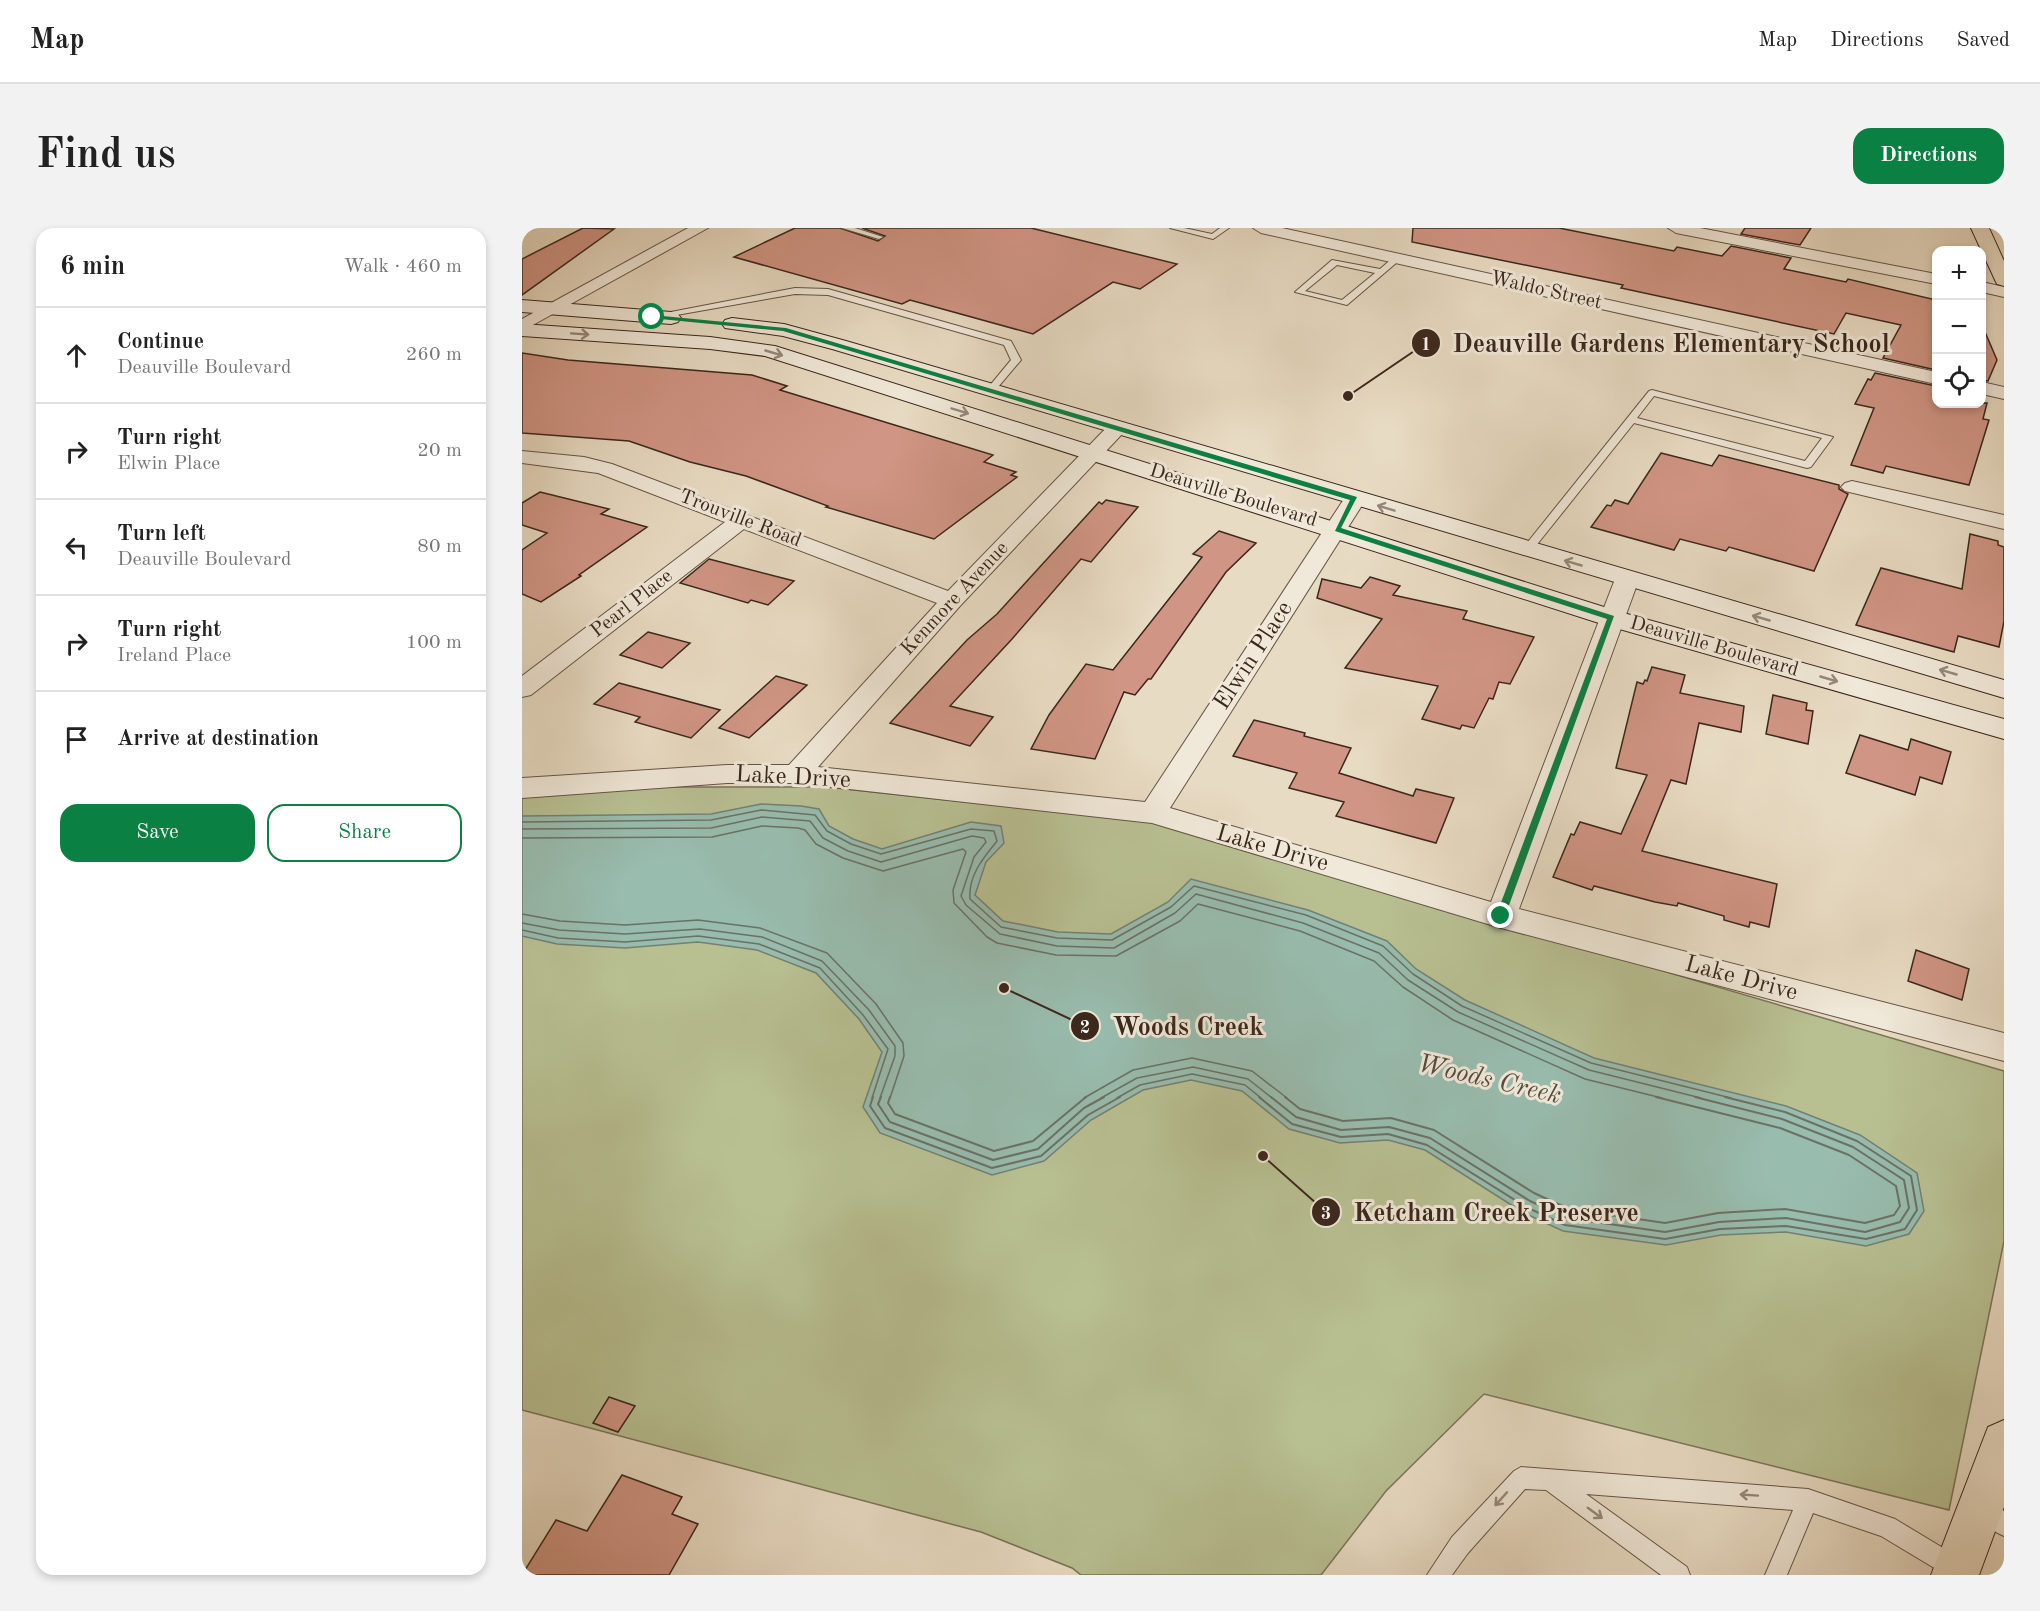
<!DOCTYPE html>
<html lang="en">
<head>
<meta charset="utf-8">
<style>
  body { margin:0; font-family:"Old Standard TT",serif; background:#f2f2f2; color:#222 }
  .controls { position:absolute; right:18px; top:18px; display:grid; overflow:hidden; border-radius:12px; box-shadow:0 3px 9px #0003 }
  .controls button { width:54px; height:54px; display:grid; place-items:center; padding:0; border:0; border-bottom:2px solid #e0e0e0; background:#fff; color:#222; font:30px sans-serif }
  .stop { position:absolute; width:18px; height:18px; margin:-14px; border:4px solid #0b8043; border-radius:50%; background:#fff }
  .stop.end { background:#0b8043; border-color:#fff; box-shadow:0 2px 6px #0008 }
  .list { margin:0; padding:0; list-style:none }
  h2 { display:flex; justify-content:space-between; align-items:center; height:78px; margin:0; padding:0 24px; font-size:26px }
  h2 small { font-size:20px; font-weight:400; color:#767676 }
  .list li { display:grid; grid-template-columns:39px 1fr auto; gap:18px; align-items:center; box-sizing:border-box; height:96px; padding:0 24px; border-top:2px solid #e0e0e0 }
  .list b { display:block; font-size:22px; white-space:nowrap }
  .list p { margin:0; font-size:20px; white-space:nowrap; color:#767676 }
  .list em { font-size:20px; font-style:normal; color:#767676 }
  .actions { display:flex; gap:12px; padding:18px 24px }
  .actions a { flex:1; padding:14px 0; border:2px solid #0b8043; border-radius:18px; text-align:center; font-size:21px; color:#0b8043 }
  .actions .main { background:#0b8043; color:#fff }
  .icon { flex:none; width:33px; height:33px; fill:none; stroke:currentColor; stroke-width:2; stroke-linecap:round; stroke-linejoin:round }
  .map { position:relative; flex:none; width:1482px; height:1347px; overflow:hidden; border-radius:18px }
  header { display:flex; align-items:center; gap:36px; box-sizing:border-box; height:84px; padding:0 30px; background:#fff; border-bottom:2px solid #e0e0e0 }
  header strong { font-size:28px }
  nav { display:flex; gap:33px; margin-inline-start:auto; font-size:21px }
  .intro { display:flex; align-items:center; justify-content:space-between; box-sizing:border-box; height:144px; padding:0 36px }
  h1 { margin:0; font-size:42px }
  .button { padding:15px 27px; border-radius:18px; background:#0b8043; color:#fff; font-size:21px; font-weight:700 }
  main { display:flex; gap:36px; padding:0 36px }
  aside { flex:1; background:#fff; border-radius:18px; box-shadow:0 3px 9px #0003 }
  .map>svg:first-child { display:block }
</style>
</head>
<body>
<header>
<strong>Map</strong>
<nav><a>Map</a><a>Directions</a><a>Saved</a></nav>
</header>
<div class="intro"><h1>Find us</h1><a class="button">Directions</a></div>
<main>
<aside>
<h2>6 min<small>Walk · 460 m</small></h2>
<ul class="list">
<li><svg class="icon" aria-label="ahead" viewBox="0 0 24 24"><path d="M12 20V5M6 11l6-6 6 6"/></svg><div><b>Continue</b><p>Deauville Boulevard</p></div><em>260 m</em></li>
<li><svg class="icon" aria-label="right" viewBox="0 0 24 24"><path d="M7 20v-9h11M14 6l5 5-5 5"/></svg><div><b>Turn right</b><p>Elwin Place</p></div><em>20 m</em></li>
<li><svg class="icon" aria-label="left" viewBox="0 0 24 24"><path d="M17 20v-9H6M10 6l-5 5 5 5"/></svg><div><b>Turn left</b><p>Deauville Boulevard</p></div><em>80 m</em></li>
<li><svg class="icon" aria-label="right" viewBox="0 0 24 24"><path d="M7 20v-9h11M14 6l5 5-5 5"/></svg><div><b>Turn right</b><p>Ireland Place</p></div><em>100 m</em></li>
<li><svg class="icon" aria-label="arrive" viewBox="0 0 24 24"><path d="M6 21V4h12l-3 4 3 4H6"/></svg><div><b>Arrive at destination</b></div></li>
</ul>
<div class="actions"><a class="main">Save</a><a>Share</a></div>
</aside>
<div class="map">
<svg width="1482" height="1347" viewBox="0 0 1482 1347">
  <rect width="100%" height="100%" fill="#e8dbc3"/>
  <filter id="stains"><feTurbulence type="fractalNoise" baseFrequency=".00333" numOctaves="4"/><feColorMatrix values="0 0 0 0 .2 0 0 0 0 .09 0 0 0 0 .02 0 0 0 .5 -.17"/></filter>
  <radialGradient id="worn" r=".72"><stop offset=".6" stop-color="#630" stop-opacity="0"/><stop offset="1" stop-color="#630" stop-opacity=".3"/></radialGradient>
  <path fill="#b8c092" stroke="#7a7458" stroke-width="1.5" d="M 114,559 L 304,559 L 633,594 L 1482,843 L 1482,1013 L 1427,1282 L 962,1166 L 864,1263 L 799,1347 L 559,1347 L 550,1340 L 459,1304 L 0,1182 L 0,566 Z"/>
  <path fill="#98bcae" stroke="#738074" stroke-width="1.5" d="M 239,576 L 279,578 L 297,581 L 307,598 L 331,611 L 360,621 L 449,594 L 479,598 L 482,615 L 464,634 L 453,667 L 481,693 L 536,704 L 589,706 L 646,674 L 669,651 L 786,682 L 865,713 L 894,741 L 943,772 L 1072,830 L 1264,878 L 1338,907 L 1395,945 L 1402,983 L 1387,1006 L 1344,1018 L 1264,1004 L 1199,1007 L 1144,1017 L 1041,1003 L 1002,985 L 903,922 L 866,912 L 818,915 L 767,901 L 720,863 L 669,852 L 621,862 L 569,892 L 522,933 L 470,947 L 358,905 L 341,879 L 360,824 L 337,791 L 294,745 L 235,722 L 176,714 L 103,720 L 35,716 L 0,708 L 0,588 L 189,586 Z"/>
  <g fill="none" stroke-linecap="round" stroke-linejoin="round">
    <g stroke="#6a7266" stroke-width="1.5">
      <path d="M 0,594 L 189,592 L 239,582 L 293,587 L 305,603 L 329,616 L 359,626 L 449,601 L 472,603 L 475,613 C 461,630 446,648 448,671 L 479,699 L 535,710 L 590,712 L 649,679 L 672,658 L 784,687 L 861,718 L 891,746 L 940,778 L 1069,835 L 1209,870"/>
      <path d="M 0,601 L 189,600 L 240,589 L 288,593 L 301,610 L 326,623 L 359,634 L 450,608 L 462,610 L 464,614 L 452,629 L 439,668 L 444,677 L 478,706 L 535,718 L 592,720 L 653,685 L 674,666 L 781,695 L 857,725 L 886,752 L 936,784 L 1067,842 L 1179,870"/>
      <path d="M 0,610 L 190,609 L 240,598 L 276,600 L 283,602 L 294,616 L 321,630 L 361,643 L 441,621 L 444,624 L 431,662 L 432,675 L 465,709 L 475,715 L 534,727 L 594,728 L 658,693 L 676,676 L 778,703 L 852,733 L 881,759 L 931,792 L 1063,851 L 1140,870"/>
      <path d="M 0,686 L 38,693 L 103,697 L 176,692 L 238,700 L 305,725 L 354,776 L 381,815 L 382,828 L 368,870"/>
      <path d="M 0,695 L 37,702 L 103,706 L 178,701 L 240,709 L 300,733 L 347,782 L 373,818 L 373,828 L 358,870"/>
      <path d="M 0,702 L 36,710 L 103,714 L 176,708 L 237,716 L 298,740 L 341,787 L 366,821 L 350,870"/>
      <path d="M 562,870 L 611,842 L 670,830 L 730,843 L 765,870"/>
      <path d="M 579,870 L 615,850 L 671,839 L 726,851 L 750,870"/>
      <path d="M 595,870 L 618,857 L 670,846 L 723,857 L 739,870"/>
    </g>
    <g stroke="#6a7266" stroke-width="2">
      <path d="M 351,869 L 348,878 L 363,900 L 470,940 L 519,928 L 566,887 L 598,869"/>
      <path d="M 359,869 L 356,876 L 368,894 L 471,932 L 516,921 L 562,880 L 582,869"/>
      <path d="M 368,869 L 366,875 L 373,886 L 472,923 L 511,913 L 564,869"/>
      <path d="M 737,869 L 770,896 L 819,909 L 866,906 L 905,917 L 1004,979 L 1043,997 L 1143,1011 L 1198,1001 L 1264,998 L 1344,1011 L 1383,1001 L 1395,982 L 1389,948 L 1335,913 L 1263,884 L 1203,869"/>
      <path d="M 749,869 L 774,889 L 819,902 L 867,899 L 908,910 L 1008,973 L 1045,990 L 1143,1004 L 1197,994 L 1264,990 L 1343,1004 L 1378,994 L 1387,980 L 1382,952 L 1331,919 L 1260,891 L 1173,869"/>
      <path d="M 763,869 L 778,881 L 821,893 L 869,890 L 912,902 L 1012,965 L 1047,981 L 1143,995 L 1196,985 L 1263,981 L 1343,995 L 1372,987 L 1378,978 L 1374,958 L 1327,927 L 1258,900 L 1134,869"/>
    </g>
  </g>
  <g fill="#d09584" stroke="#3b271d" stroke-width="1.5">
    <path d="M 61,0 L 92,1 L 0,67 L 0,31 Z"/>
    <path d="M 273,0 L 318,0 L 356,13 L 363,8 L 340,0 L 509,0 L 655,36 L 618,61 L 591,54 L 511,106 L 388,72 L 380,76 L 212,29 Z"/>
    <path d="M 891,0 L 1037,0 L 1152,23 L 1155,19 L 1200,28 L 1209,18 L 1269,30 L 1262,41 L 1324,54 L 1326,51 L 1414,72 L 1414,142 L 1361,130 L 1379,97 L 1324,85 L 1312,106 L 1099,60 L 1101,57 L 890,14 Z"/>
    <path d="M 1223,0 L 1289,0 L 1278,17 L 1219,6 Z"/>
    <path d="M 1460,97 L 1475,132 L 1466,153 L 1460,152 Z"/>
    <path d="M 0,125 L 46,132 L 230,147 L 265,158 L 258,162 L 471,227 L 462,234 L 494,244 L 489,247 L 495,249 L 412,311 L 304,279 L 306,278 L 224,248 L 168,234 L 107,213 L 0,205 Z"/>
    <path d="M 1353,145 L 1414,158 L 1414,176 L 1465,175 L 1461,191 L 1467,192 L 1447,257 L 1364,238 L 1361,245 L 1329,237 L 1352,180 L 1333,176 L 1346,151 L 1349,152 Z"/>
    <path d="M 1139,225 L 1190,238 L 1197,227 L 1317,257 L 1317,261 L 1326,266 L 1292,343 L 1207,319 L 1204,323 L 1158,311 L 1152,322 L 1069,299 L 1085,277 L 1089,278 L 1093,272 L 1106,276 Z"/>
    <path d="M 18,264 L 87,281 L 79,286 L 125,299 L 57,347 L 59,348 L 19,374 L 0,366 L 0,322 L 25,305 L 0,297 L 0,275 Z"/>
    <path d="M 584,272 L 616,279 L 569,334 L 559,331 L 490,411 L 428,478 L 471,489 L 448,518 L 368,495 L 445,412 L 475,386 L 577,274 L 580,276 Z"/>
    <path d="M 697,303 L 734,315 L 704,344 L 629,451 L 626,451 L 613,467 L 602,464 L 573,531 L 509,521 L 527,487 L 564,436 L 591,442 L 680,329 L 671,326 Z"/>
    <path d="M 1448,306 L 1476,313 L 1476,317 L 1482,319 L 1482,393 L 1477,419 L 1436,408 L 1432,424 L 1334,397 L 1359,340 L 1440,361 Z"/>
    <path d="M 187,331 L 272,353 L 246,377 L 229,372 L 226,375 L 158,355 Z"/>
    <path d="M 848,349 L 878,358 L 871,367 L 945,383 L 941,391 L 1012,409 L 988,456 L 977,454 L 971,471 L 967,470 L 952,500 L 940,497 L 938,501 L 900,491 L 916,458 L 823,440 L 860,391 L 795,370 L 800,351 L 839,360 Z"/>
    <path d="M 126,404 L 168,415 L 140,440 L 98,427 Z"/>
    <path d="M 1130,439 L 1163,447 L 1158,465 L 1222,478 L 1219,504 L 1177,495 L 1164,556 L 1149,552 L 1120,623 L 1255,656 L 1247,699 L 1228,694 L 1227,699 L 1202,692 L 1202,688 L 1156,675 L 1155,678 L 1133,674 L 1072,658 L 1070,662 L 1031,649 L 1049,606 L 1052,607 L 1058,594 L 1099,606 L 1125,547 L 1094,540 L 1115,454 L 1121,456 L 1123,452 L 1125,453 Z"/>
    <path d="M 254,448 L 285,457 L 227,510 L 197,500 Z"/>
    <path d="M 97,455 L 198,482 L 169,510 L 113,494 L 118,489 L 72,476 Z"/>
    <path d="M 1251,467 L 1285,475 L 1284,482 L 1291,483 L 1286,516 L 1244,506 Z"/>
    <path d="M 732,492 L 783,505 L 782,508 L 829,520 L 817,545 L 891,568 L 894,561 L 932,570 L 914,615 L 814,588 L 822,574 L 767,560 L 775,545 L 711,528 Z"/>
    <path d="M 1338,507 L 1386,522 L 1389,511 L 1429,524 L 1420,556 L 1398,549 L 1393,567 L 1324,545 Z"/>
    <path d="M 1394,722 L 1447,741 L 1440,772 L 1386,753 Z"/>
    <path d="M 87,1169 L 113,1178 L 96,1204 L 71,1195 Z"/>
    <path d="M 100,1247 L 160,1269 L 150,1286 L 176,1296 L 147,1347 L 0,1347 L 34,1292 L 65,1303 Z"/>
  </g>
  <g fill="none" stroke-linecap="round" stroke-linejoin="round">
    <defs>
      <g id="lane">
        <path d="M 320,0 L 333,0 L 361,9 L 357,11 Z"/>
        <path d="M 648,0 L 662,0 L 690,6 L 698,0 L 707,0 L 691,11 Z"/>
        <path d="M 873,28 L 880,30 L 825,77 L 773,64 L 810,32 L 858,41 ZM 815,37 L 853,45 L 820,72 L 783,63 Z"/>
        <path d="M 273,60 L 306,61 L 489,113 L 499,132 L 471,165 L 465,165 L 465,161 L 489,132 L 482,117 L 306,67 L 273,66 L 132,91 L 128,88 Z"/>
        <path d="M 1130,162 L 1311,209 L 1289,239 L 1285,240 L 1112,195 L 1009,324 L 1001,324 L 1001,320 L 1127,163 ZM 1132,168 L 1300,210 L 1283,233 L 1115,190 Z"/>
        <path d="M 999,1239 L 1286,1261 L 1373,1291 L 1441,1332 L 1444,1340 L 1441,1347 L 1424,1347 L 1359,1308 L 1291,1285 L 1265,1347 L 1243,1347 L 1271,1282 L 1064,1266 L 1165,1339 L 1168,1347 L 1139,1347 L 1024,1262 L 1003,1261 L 946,1325 L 930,1347 L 905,1347 L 930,1309 L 992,1243 Z"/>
        <path d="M 1462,1269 L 1482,1283 L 1482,1308 C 1470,1303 1456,1292 1451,1280 L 1454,1272 Z"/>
      </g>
      <g id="street">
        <path d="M 166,0 L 186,0 L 0,103 L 0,91 Z"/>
        <path d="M 731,0 L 760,0 L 1414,144 L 1414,156 L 739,5 Z"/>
        <path d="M 1146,0 L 1178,0 L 1414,46 L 1414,56 L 1154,5 Z"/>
        <path d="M 1460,54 L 1482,59 L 1482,69 L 1460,64 Z"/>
        <path d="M 1460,154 L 1482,159 L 1482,171 L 1460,166 Z"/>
        <path d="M 595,194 L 602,196 L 605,200 L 602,204 L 438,378 L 296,539 L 623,574 L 822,271 L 825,266 L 833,265 L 841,266 L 844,271 L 648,580 L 969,674 L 1093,351 L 1097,346 L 1105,344 L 1113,346 L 1117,351 L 997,681 L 1482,805 L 1482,833 L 979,700 L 630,595 L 274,555 L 205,555 L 0,570 L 0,550 L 205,537 L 267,537 L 415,375 L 222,301 L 9,467 L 0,469 L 0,448 L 203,294 L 76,245 L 0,235 L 0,223 L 62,229 L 90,236 L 426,363 L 588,196 Z"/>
        <path d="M 1330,253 L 1482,287 L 1482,301 L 1323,263 L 1319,259 L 1323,255 Z"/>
      </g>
      <g id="secondary">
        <path d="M 0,72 L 149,84 L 156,86 L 159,90 L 156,94 L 149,96 L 0,84 Z"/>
        <path d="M 210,90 L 262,96 L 324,113 L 1482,452 L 1482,470 L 310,121 L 261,108 L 203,100 L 200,96 L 203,92 Z"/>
        <path d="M 0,96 L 188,109 L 253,118 L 1098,384 L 1482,491 L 1482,511 L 1080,396 L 243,128 L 188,121 L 0,108 Z"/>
      </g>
      <g id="primary">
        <path d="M 1449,0 L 1467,0 L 1482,33 L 1482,58 L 1475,56 L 1473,52 Z"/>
        <path d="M 1482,1192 L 1482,1279 L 1457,1347 L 1409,1347 L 1466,1199 Z"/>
      </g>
    </defs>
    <use href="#lane" stroke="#665446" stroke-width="2"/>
    <use href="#street" stroke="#665446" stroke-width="2"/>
    <use href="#secondary" stroke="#3b271d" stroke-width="2"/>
    <use href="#primary" stroke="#3b271d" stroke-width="2"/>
    <use href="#lane" fill="#f0e8d8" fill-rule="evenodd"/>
    <use href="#street" fill="#f0e8d8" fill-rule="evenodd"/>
    <use href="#secondary" fill="#f0e8d8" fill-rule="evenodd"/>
    <use href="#primary" fill="#e8dbc3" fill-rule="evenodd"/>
  </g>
  <defs><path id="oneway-shaft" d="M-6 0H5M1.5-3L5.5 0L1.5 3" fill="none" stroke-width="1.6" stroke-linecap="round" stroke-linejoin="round" transform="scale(1.5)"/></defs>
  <g stroke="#96887a">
    <use href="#oneway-shaft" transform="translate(58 106) rotate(4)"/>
    <use href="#oneway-shaft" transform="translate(252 125) rotate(16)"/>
    <use href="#oneway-shaft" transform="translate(438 183) rotate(17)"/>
    <use href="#oneway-shaft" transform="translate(864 280) rotate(-163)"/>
    <use href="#oneway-shaft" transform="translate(1051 335) rotate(-164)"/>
    <use href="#oneway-shaft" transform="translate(1239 390) rotate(-164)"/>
    <use href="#oneway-shaft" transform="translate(1426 444) rotate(-164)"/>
    <use href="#oneway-shaft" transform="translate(1307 451) rotate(16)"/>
    <use href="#oneway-shaft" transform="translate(1227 1267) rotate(-176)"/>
    <use href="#oneway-shaft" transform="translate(979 1271) rotate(132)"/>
    <use href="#oneway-shaft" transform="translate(1073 1285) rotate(36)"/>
  </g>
  <path fill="#0b8043" d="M 130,87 L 264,100 L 835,269 L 819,300 L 1092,388 L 982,691 L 975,691 L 974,688 L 1085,391 L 813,303 L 828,272 L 261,103 L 128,90 Z"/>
  <g text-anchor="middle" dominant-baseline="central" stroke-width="6" stroke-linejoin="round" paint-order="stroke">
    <g font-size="20" fill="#3b271d" stroke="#f0e8d8">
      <text transform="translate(1024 63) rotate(13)">Waldo Street</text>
      <text transform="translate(711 268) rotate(17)">Deauville Boulevard</text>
      <text transform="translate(218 291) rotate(21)">Trouville Road</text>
      <text transform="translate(433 371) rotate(-47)">Kenmore Avenue</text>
      <text transform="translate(110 376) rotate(-38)">Pearl Place</text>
      <text transform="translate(1192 419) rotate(16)">Deauville Boulevard</text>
    </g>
    <g font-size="24" fill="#3b271d" stroke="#f0e8d8">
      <text transform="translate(732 428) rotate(-57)">Elwin Place</text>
      <text transform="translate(271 550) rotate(3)">Lake Drive</text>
      <text transform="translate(750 621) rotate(16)">Lake Drive</text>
      <text transform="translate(1219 751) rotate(15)">Lake Drive</text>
    </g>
    <g font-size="26" font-style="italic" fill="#524c41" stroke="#f0e8d8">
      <text transform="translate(967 852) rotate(13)">Woods Creek</text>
    </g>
  </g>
  <path fill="none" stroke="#3b271d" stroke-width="2" d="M826 168L904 115M482 760L563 798M741 928L804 984"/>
  <g fill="#3b271d" stroke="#f0e8d8" stroke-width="2">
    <circle cx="826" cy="168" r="6"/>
    <circle cx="482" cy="760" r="6"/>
    <circle cx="741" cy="928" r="6"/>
    <circle cx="904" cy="115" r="15"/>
    <circle cx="563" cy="798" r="15"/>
    <circle cx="804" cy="984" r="15"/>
  </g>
  <g font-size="18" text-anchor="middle" font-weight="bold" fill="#fff">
    <text x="904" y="122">1</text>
    <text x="563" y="805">2</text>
    <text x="804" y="991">3</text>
  </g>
  <g font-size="26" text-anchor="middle" font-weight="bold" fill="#3b271d" stroke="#f0e8d8" stroke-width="6" stroke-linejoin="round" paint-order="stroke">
    <text x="1149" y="124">Deauville Gardens Elementary School</text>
    <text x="666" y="807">Woods Creek</text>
    <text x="974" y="993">Ketcham Creek Preserve</text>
  </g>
  <rect width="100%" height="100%" filter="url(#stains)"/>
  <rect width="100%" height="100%" fill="url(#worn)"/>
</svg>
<div class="controls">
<button>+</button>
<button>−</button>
<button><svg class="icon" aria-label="locate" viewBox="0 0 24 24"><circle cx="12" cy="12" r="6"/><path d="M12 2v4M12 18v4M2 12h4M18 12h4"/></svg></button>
</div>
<div class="stop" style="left:130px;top:89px"></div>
<div class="stop end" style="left:979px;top:688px"></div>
</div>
</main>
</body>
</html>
